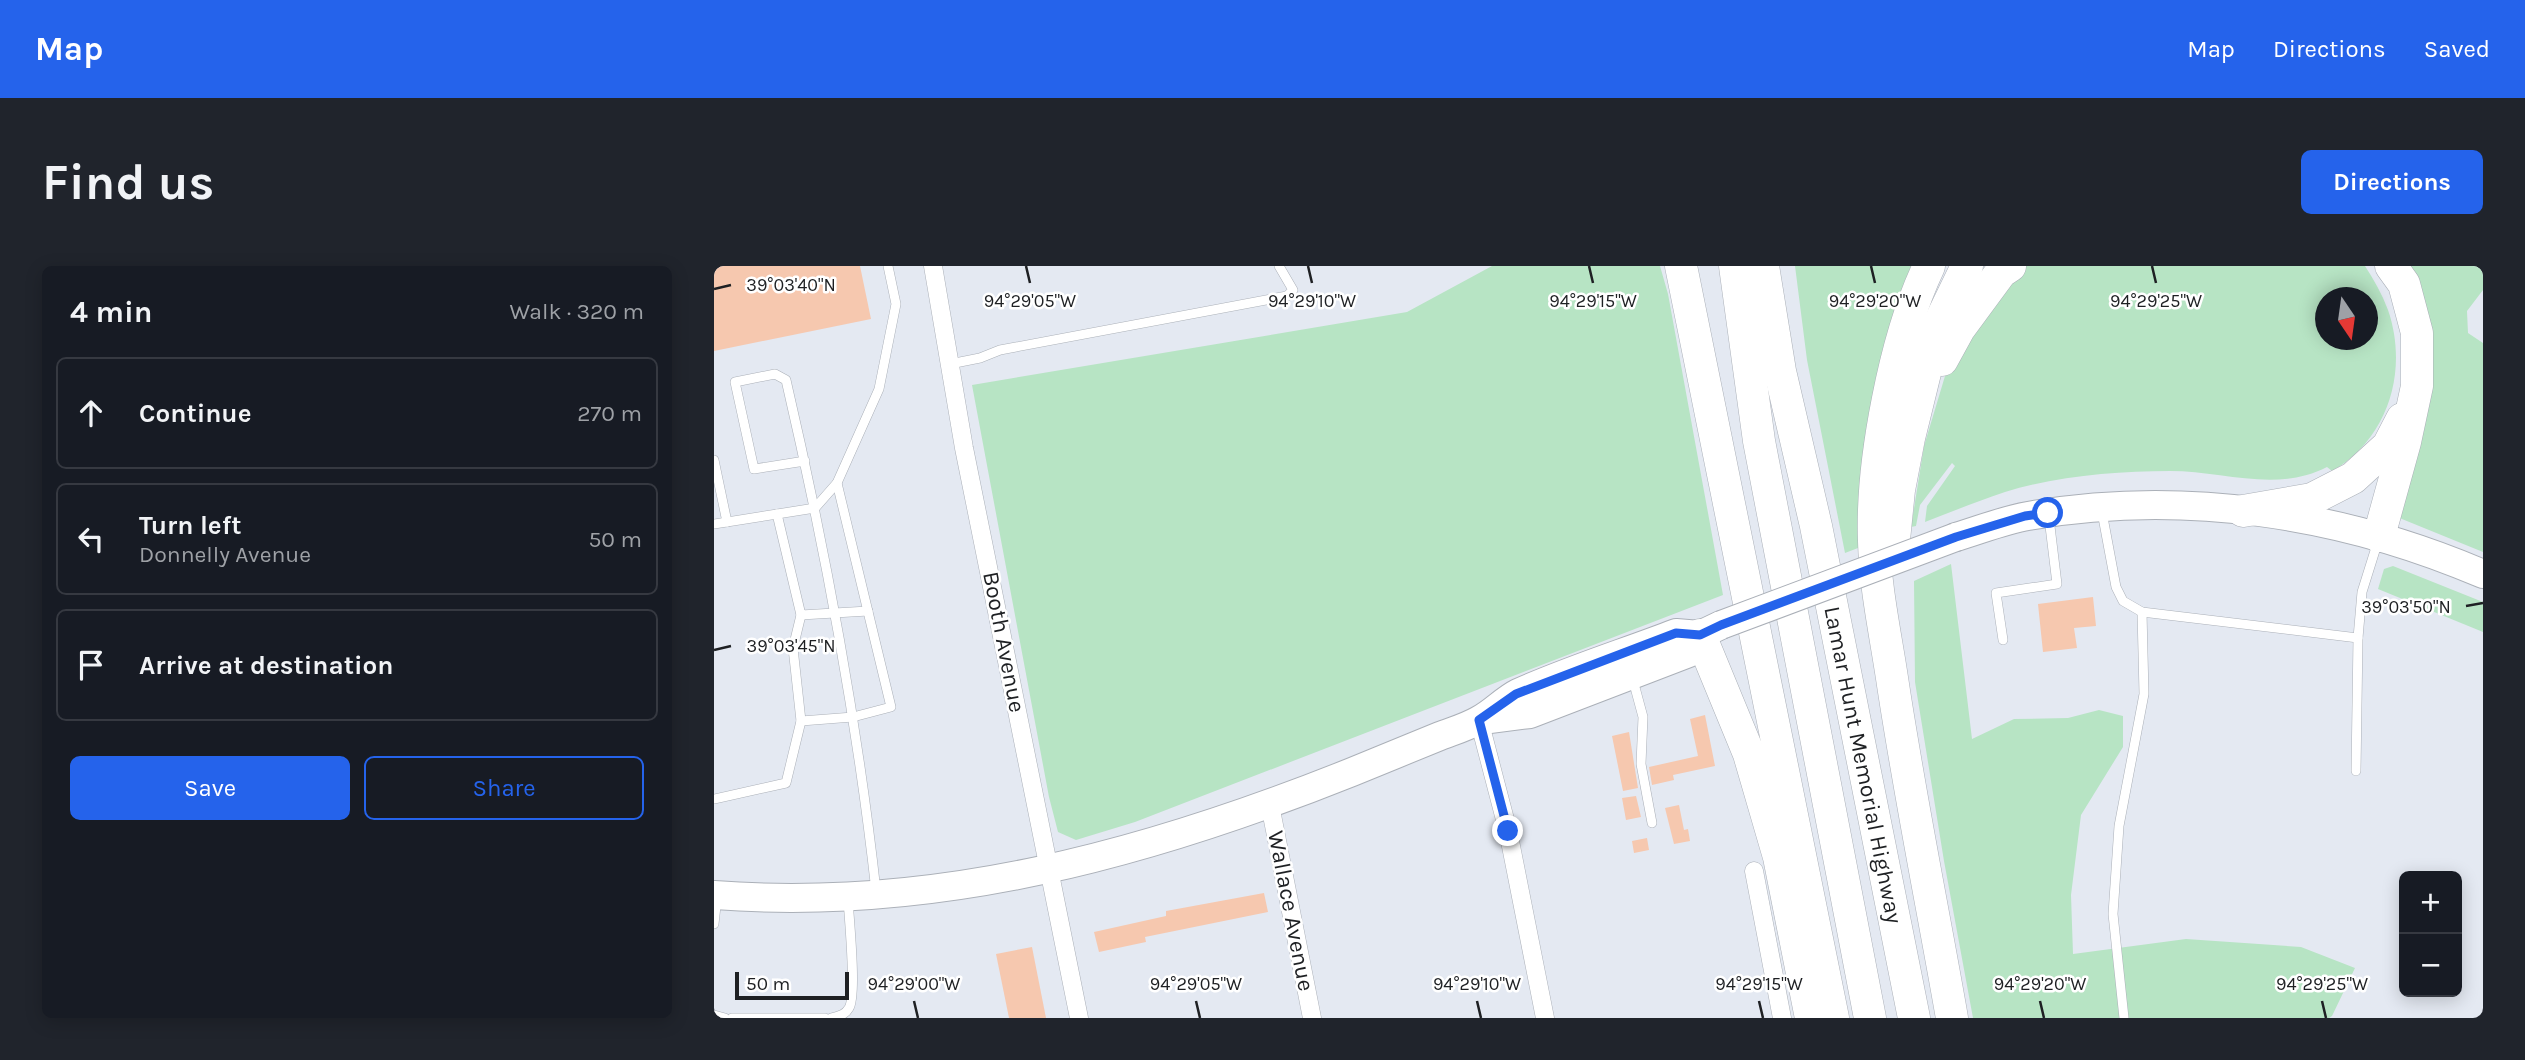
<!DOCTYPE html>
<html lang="en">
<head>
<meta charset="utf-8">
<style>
  body { margin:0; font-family:Karla,sans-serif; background:#20242c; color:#f1f3f6 }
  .controls { position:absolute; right:21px; bottom:21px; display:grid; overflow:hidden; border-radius:10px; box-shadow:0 4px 18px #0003 }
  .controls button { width:63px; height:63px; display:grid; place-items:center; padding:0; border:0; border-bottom:2px solid #363941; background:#171b24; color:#f1f3f6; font:35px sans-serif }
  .compass { position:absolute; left:1601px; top:21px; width:63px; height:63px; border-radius:50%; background:#171b24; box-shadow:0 4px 18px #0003; rotate:167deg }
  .scale { position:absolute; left:21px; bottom:18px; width:114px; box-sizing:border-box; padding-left:7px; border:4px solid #1e2023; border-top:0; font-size:19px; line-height:24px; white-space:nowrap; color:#1e2023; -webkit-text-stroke:5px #fff; paint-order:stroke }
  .stop { position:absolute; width:21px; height:21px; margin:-16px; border:5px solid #2563eb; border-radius:50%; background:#fff }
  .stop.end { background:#2563eb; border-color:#fff; box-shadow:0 2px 7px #0008 }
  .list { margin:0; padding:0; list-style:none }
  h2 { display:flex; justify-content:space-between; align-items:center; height:91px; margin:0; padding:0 28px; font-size:30px }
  h2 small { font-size:23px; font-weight:400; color:#9ea1a6 }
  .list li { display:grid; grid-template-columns:46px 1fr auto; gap:21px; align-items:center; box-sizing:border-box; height:112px; margin:0 14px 14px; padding:0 14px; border:2px solid #363941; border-radius:10px }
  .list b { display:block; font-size:26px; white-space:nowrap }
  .list p { margin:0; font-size:23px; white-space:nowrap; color:#9ea1a6 }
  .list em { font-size:23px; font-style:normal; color:#9ea1a6 }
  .actions { display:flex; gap:14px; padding:21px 28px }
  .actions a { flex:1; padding:16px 0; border:2px solid #2563eb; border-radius:10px; text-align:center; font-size:24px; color:#2563eb }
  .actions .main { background:#2563eb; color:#fff }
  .icon { flex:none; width:38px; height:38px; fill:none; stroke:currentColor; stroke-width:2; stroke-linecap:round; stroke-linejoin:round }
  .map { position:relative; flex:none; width:1769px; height:752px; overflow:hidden; border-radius:10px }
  header { display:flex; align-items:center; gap:42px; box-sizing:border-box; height:98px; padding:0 35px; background:#2563eb; color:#fff }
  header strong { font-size:33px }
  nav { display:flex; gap:38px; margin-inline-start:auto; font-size:24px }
  .intro { display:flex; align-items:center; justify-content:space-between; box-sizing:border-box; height:168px; padding:0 42px }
  h1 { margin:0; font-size:49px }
  .button { padding:18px 32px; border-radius:10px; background:#2563eb; color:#fff; font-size:24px; font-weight:700 }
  main { display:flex; gap:42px; padding:0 42px }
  aside { flex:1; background:#171b24; border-radius:10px; box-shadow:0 4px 18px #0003 }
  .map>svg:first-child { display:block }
</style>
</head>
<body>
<header>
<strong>Map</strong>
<nav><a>Map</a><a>Directions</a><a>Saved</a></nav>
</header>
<div class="intro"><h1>Find us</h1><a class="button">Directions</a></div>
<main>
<aside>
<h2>4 min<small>Walk · 320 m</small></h2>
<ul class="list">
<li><svg class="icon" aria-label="ahead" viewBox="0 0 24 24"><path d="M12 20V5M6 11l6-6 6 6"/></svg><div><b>Continue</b></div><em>270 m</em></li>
<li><svg class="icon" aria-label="left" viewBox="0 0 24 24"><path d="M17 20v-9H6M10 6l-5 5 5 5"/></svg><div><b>Turn left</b><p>Donnelly Avenue</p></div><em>50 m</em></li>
<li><svg class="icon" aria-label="arrive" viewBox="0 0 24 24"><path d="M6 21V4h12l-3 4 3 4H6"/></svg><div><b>Arrive at destination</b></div></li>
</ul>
<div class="actions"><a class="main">Save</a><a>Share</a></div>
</aside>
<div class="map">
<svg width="1769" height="752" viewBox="0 0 1769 752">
  <rect width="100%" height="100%" fill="#e4e9f2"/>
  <g fill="#b7e4c4" fill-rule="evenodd">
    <path d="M 778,0 L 946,0 L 954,28 L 1009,329 L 421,556 L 362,574 L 344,566 L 335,531 L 258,119 L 693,46 Z"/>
    <path d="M 1081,0 L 1201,0 L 1148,226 L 1144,282 L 1131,287 L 1093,94 Z"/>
    <path d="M 1311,0 L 1651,0 C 1660,14 1668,28 1674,44 C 1695,105 1674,173 1618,205 L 1613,201 C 1563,227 1509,205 1456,205 C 1402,205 1343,210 1291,226 C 1264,235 1237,246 1211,256 L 1213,240 L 1241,200 L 1238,197 L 1206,239 L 1202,260 L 1197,261 L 1210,180 L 1231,110 L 1246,83 ZM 1612,32 L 1654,32 L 1654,74 L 1612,74 Z"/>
    <path d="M 1690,0 L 1769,0 L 1769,24 L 1753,45 L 1754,67 L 1769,77 L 1769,286 L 1683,251 L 1712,129 Z"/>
    <path d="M 1237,298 L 1258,473 L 1300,453 L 1354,452 L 1385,444 L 1409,450 L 1409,481 L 1367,549 L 1357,629 L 1359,688 L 1472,673 L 1587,681 L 1641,702 L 1618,750 L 1615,752 L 1259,752 L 1230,595 L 1201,416 L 1200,315 Z"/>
    <path d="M 1679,300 L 1769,336 L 1769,366 L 1664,323 L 1670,303 Z"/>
  </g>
  <g fill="#f6c8af">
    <path d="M 0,0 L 146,0 L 157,53 L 0,85 Z"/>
    <path d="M 1379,331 L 1382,360 L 1360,362 L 1363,382 L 1329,386 L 1324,338 Z"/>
    <path d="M 991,449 L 1001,500 L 959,509 L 960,514 L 938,519 L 935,501 L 984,490 L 976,453 Z"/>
    <path d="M 915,466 L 924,522 L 909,525 L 898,470 Z"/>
    <path d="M 922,530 L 927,551 L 912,554 L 908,532 Z"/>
    <path d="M 965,539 L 970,564 L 974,563 L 976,575 L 960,578 L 951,542 Z"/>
    <path d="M 933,572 L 935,584 L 920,587 L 918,575 Z"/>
    <path d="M 550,627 L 554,646 L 431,671 L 432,676 L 385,686 L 380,666 L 452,650 L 452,645 Z"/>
    <path d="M 318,681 L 332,752 L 295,752 L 282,688 Z"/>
  </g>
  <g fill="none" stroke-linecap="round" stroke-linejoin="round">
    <defs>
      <g id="lane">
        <path d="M 236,98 L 266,92 L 286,84 L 573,30 L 579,24 L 565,0"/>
        <path d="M 0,194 L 13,256"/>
        <path d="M 91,195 L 40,203 L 21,116 L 61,108 L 72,114 C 111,282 143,453 162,625"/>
        <path d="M 1388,246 L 1402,321 L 1409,335 L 1428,346 L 1644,372"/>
        <path d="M 63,248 L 87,349 L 154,345"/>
        <path d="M 0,258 L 101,242 L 123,217 L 165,123 L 182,38 L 174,0"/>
        <path d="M 87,349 L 79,382 L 87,455 L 139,451 L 177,441 L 123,217"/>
        <path d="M 1289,374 L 1282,327 L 1343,318 L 1335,252"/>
        <path d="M 919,414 L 929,451 L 927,498 L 938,557"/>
        <path d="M 1642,505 L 1644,372 L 1648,326 L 1664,275"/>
        <path d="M 0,533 L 72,517 L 87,455"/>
        <path d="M 0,658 L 3,631"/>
        <path d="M 0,749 L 11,752"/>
        <path d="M 18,752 L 111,752"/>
        <path d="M 117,752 C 125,750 131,749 135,742 C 143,729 135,652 134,633"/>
        <path d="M 1410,752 L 1399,648 L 1405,560 L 1430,428 L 1428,346"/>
      </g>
      <g id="street">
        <path d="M 219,0 L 250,182 L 365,752"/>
        <path d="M 765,454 L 794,565 L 831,752"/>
        <path d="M 556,539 L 598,752"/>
        <path d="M 1040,605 L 1068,752"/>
      </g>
      <g id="primary">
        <path d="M 1242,271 C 1266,264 1290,254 1314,250 C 1467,223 1627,247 1769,308"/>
        <path d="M 768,454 L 816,448 L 975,387 L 986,369"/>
        <path d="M 0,629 C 222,646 433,588 638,506 C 667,494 697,482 726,470 C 739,465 753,461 765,454 C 779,447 790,434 804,427 C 855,404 910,387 962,367 L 986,369 L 1007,359"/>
      </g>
      <g id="highway">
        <path d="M 967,0 L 1119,752"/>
        <path d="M 1021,0 L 1045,175 L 1156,752"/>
        <path id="s1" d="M 1049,0 L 1066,105 L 1102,260 L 1200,752"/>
        <path d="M 1215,0 C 1181,71 1157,196 1160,275 C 1161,320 1171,366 1178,412 C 1195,526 1218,638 1238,752"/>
        <path d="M 1228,94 L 1245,63 L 1287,6 L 1296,0"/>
        <path d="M 1529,245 L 1598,233 L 1639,212 L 1674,180 L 1688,153"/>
        <path d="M 1665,270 L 1691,176 L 1703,120 L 1703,67 L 1690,18 L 1677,0"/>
        <path d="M 1179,284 L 1185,224 L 1195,172 L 1221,66 L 1253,0"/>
        <path d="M 986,369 L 1035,488 L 1065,591 L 1097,752"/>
      </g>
    </defs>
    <use href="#lane" stroke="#abb0b8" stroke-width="10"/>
    <use href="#street" stroke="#abb0b8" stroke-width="19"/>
    <use href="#primary" stroke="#abb0b8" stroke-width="30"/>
    <use href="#highway" stroke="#abb0b8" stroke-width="33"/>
    <use href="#lane" stroke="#fff" stroke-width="9"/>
    <use href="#street" stroke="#fff" stroke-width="18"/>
    <use href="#primary" stroke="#fff" stroke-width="28"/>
    <use href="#highway" stroke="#fff" stroke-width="32"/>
    <defs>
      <path id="primary-bridge" d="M 1007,359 L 1242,271"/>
    </defs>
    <use href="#primary-bridge" stroke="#abb0b8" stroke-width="30" stroke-linecap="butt"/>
    <use href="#primary-bridge" stroke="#fff" stroke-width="28"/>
  </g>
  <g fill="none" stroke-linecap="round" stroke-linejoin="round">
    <path stroke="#2563eb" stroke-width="9" d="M 794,565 L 765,454 L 802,428 L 962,367 L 986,369 L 1007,359 L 1242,271 L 1311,250 L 1334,247"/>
  </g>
  <path fill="none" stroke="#1e2023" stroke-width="2.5" d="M 312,0 L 316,17M 594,0 L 598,17M 875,0 L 879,17M 1157,0 L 1161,17M 1438,0 L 1442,17M 0,23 L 17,19M 1752,340 L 1769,337M 0,384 L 17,380M 200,735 L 204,752M 482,735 L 486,752M 763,735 L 767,752M 1045,735 L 1049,752M 1326,735 L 1330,752M 1608,735 L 1612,752"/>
  <g text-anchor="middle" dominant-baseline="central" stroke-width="5" stroke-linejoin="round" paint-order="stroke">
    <g font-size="23" fill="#1e2023" stroke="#fff">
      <text transform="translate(290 376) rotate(79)">Booth Avenue</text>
      <text stroke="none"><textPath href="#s1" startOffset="509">Lamar Hunt Memorial Highway</textPath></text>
      <text transform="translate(577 645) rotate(79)">Wallace Avenue</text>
    </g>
  </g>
  <g font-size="18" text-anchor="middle" fill="#1e2023" stroke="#fff" stroke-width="5" stroke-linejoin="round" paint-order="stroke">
    <text x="77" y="25">39°03'40"N</text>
    <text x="316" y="41">94°29'05"W</text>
    <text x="598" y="41">94°29'10"W</text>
    <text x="879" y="41">94°29'15"W</text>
    <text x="1161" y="41">94°29'20"W</text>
    <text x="1442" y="41">94°29'25"W</text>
    <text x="1692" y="347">39°03'50"N</text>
    <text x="77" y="386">39°03'45"N</text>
    <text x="200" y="724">94°29'00"W</text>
    <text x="482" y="724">94°29'05"W</text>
    <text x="763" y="724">94°29'10"W</text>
    <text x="1045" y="724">94°29'15"W</text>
    <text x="1326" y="724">94°29'20"W</text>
    <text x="1608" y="724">94°29'25"W</text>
  </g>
</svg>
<div class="controls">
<button>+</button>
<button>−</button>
</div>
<svg class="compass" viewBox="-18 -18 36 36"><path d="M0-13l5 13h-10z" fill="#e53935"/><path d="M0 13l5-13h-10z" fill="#9ea1a6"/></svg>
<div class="scale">50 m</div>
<div class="stop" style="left:1334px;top:247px"></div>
<div class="stop end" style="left:794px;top:565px"></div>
</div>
</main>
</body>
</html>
